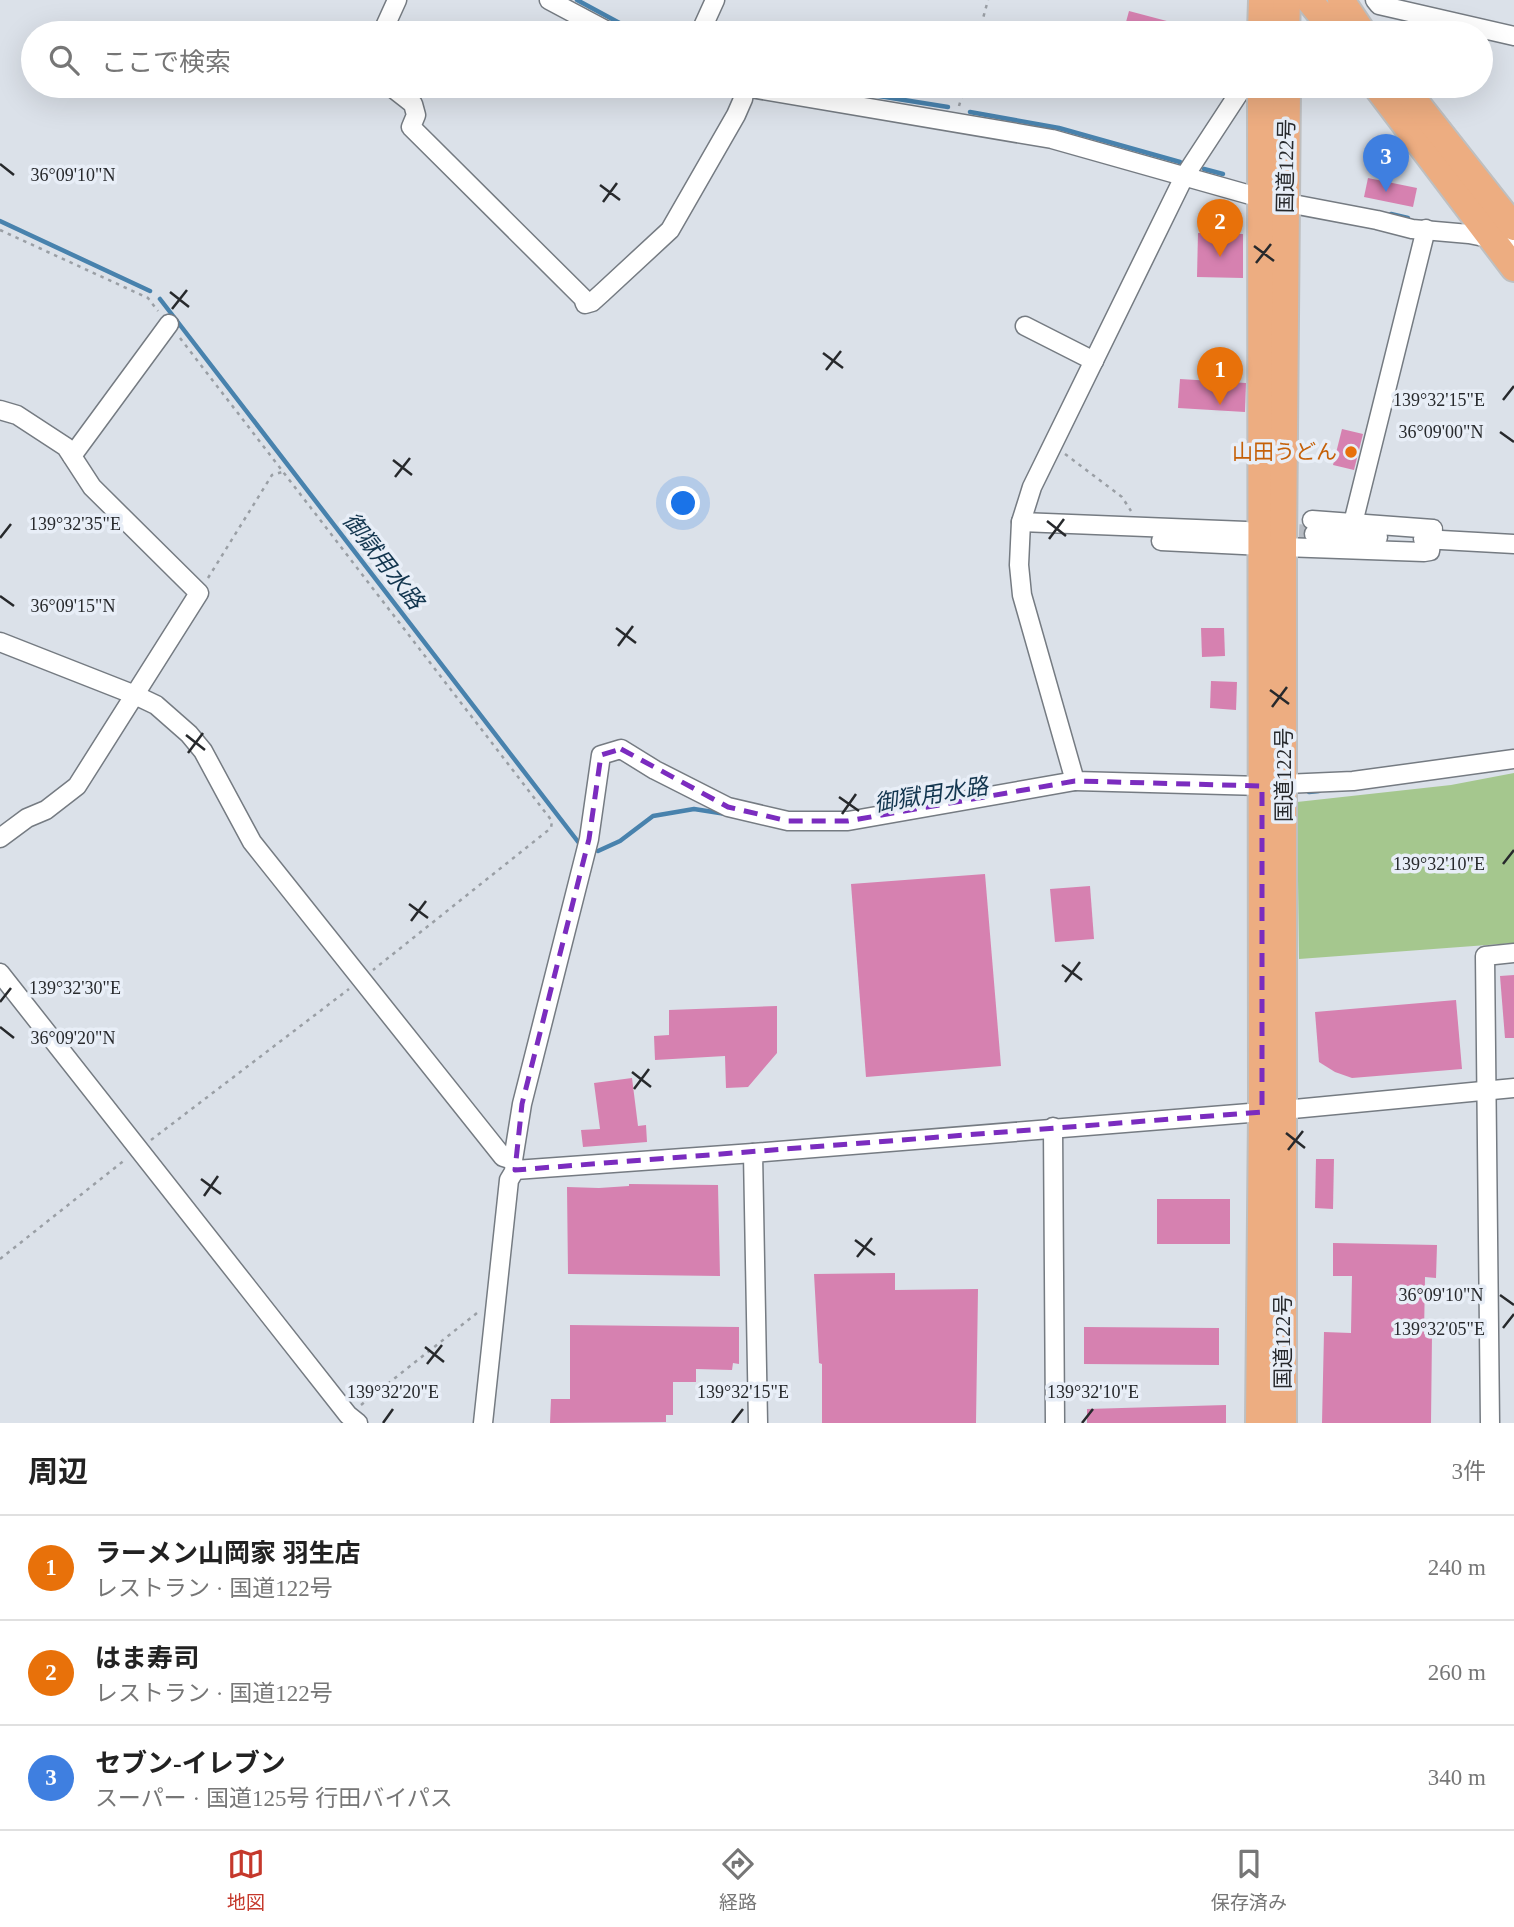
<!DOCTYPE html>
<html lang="ja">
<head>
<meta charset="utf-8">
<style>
  body { margin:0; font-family:"Times New Roman","Noto Sans JP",serif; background:#f6f6f6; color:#222 }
  .you { position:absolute; left:684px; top:504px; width:24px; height:24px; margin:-18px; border:5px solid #fff; border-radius:50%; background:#1a73e8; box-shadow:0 0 0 10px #1a73e833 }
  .badge { display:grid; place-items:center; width:46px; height:46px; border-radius:50%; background:#c5382b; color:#fff; font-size:23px; font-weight:700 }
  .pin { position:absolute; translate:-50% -58px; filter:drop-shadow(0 2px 4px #0008) }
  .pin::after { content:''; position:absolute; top:37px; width:24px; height:21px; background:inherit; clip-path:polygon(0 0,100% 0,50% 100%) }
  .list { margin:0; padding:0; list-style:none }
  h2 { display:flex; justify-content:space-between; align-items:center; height:91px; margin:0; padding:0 28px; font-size:30px }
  h2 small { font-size:23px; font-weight:400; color:#767676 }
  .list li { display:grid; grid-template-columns:46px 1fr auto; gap:21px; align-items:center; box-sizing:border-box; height:105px; padding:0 28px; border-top:2px solid #e0e0e0 }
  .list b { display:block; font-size:26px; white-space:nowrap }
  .list p { margin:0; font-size:23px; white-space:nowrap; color:#767676 }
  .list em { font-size:23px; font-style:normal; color:#767676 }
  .icon { flex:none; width:38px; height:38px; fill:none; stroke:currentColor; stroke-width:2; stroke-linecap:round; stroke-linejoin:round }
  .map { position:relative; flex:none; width:1514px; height:1423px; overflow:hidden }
  .search { position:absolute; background:#fff; box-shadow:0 7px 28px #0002; left:21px; right:21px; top:21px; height:77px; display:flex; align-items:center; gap:18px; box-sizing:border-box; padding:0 24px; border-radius:38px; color:#767676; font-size:26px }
  .sheet { height:406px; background:#fff }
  nav { display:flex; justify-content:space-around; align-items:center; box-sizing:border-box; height:98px; border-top:2px solid #e0e0e0; background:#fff; font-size:19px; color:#767676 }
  nav a { display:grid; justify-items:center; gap:4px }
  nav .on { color:#c5382b }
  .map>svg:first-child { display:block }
</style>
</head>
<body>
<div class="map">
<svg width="1514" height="1423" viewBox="0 0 1514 1423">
  <rect width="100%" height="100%" fill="#dbe1e9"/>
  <path fill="#a5c78e" d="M 1514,773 L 1514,943 L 1299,959 L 1297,802 L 1451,785 Z"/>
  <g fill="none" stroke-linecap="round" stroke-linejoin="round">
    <g stroke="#4882ad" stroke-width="4.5">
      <path d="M 577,0 L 638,33"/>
      <path d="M 816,86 L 948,107"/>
      <path d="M 970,112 L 1059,128 L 1180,162"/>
      <path d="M 1204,169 L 1223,174"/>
      <path d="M 1391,214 L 1408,218"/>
      <path d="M 0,221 L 150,291"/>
      <path d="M 160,299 L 579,843"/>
      <path d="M 1309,792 L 1319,791"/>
      <path d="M 598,851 L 620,841 L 653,816 L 694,809 L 726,814"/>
    </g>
  </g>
  <g fill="#d681b0">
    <path d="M 1129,11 L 1197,29 L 1197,33 L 1123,33 Z"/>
    <path d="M 1368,178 L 1417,188 L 1413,207 L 1364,197 Z"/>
    <path d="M 1198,233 L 1243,234 L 1243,278 L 1197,277 Z"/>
    <path d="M 1180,379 L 1246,383 L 1245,412 L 1178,408 Z"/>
    <path d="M 1342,429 L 1363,434 L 1354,470 L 1333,465 Z"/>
    <path d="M 1201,628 L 1224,628 L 1225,656 L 1202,657 Z"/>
    <path d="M 1211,681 L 1237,682 L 1236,710 L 1210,708 Z"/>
    <path d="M 985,874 L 1001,1066 L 866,1077 L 851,884 Z"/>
    <path d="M 1090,886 L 1094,939 L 1055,942 L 1050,889 Z"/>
    <path d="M 1514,975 L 1514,1038 L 1505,1038 L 1500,976 Z"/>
    <path d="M 1456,1000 L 1462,1069 L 1352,1078 L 1335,1072 L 1319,1062 L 1315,1012 Z"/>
    <path d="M 777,1006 L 777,1053 L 748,1087 L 726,1088 L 725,1056 L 655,1060 L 654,1036 L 669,1035 L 669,1010 Z"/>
    <path d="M 632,1078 L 638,1126 L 646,1125 L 647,1142 L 583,1147 L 581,1130 L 600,1129 L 594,1083 Z"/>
    <path d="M 1316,1159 L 1334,1159 L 1333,1209 L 1315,1208 Z"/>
    <path d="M 629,1184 L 718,1185 L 720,1276 L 568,1274 L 567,1187 L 599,1188 L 629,1186 Z"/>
    <rect x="1157" y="1199" width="73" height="45"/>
    <path d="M 1333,1243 L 1437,1245 L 1436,1278 L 1425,1277 L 1424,1334 L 1432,1334 L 1431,1423 L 1322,1423 L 1324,1332 L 1351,1333 L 1352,1276 L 1333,1276 Z"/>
    <path d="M 895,1273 L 895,1290 L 978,1289 L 976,1423 L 822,1423 L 822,1364 L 819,1363 L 814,1274 Z"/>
    <path d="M 570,1325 L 739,1327 L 739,1364 L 733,1363 L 732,1370 L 696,1369 L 696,1382 L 673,1382 L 673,1415 L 666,1415 L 666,1422 L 550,1423 L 551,1399 L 570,1399 Z"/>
    <path d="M 1084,1327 L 1219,1328 L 1219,1365 L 1084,1364 Z"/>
    <path d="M 1226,1405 L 1226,1423 L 1087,1423 L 1087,1409 Z"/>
  </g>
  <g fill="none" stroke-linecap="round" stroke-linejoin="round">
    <path stroke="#b7bcc3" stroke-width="18" stroke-dasharray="18 9" stroke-linecap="butt" d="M 1272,532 L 1314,534"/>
    <defs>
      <g id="minor">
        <path d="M 549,0 L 611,33"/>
        <path d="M 1375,0 L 1379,5 L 1514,36"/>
        <path d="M 382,33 L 397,0"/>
        <path d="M 700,33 L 715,0"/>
        <path d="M 390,86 L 413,104 L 416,115 L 411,127 L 583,298 L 585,304 L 592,302 L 602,293 L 670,230 L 736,115 L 743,99 L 745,87"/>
        <path d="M 739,86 L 1052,139 L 1261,198 L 1377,220 L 1412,229 L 1469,234 L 1514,243"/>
        <path d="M 1240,86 L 1239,93 L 1184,177 L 1032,487 L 1021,522 L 1019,565 L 1022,595 L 1075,781 L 1262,786"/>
        <path d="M 1025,326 L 1094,361"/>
        <path d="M 0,410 L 17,415 L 66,447 L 92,487 L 199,593 L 77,786 L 46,810 L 27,818 L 0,838"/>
        <path d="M 72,456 L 169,324"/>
        <path d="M 1021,522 L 1246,531"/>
        <path d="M 1353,523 L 1426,229"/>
        <path d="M 1314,534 L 1378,537"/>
        <path d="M 1423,539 L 1514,544"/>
        <path d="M 1161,541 L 1263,546"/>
        <path d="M 1283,547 L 1424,552 L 1430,551 L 1433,529 L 1312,520"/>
        <path d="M 0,642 L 135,695 L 156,705 L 189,734 L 203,751 L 252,842 L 503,1157 L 513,1160"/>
        <path d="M 1284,784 L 1353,781 L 1514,759"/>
        <path d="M 0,973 L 348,1415 L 358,1423"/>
        <path d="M 1053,1127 L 1055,1423"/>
        <path d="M 515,1170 L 513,1160 L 522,1104 L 589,839 L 601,755 L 621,749 L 655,770 L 728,807 L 788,821 L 848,821 L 1075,781"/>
        <path d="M 483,1423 L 509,1180 L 515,1170 L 753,1153"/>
        <path d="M 758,1423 L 753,1153 L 1262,1112 L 1514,1088"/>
        <path d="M 1490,1423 L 1485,956 L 1514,953"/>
      </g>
      <g id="highway">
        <path d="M 1309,0 L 1336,33"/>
        <path d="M 1341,0 L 1363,33"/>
        <path d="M 1261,33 L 1262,0"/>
        <path d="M 1286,33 L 1287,0"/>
        <path d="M 1376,86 L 1514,268"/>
        <path d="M 1403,86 L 1514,227"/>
        <path d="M 1259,1423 L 1262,1112 L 1261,86"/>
        <path d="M 1283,1423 L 1283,547 L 1287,86"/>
      </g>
    </defs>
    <use href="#minor" stroke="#757b82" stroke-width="21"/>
    <use href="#highway" stroke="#bebfc0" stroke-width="30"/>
    <g stroke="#9a9fa5" stroke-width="2.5" stroke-dasharray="3.5 5" stroke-linecap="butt">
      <path d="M 979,33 L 988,0"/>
      <path d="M 959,106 L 965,86"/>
      <path d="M 0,230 L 148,298 L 158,311"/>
      <path d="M 180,338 L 552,821 L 551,828 L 373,970"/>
      <path d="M 1065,454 L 1122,497 L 1131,511"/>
      <path d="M 208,578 L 272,475 L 282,472"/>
      <path d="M 151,1140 L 349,989"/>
      <path d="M 0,1259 L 126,1159"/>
      <path d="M 361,1405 L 477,1313"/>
    </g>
    <use href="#minor" stroke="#fff" stroke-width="18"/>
    <use href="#highway" stroke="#edad81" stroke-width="26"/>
  </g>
  <path fill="none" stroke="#7b2cbf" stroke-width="5" stroke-dasharray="14 9" stroke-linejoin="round" d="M 621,749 L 728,807 L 788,821 L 848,821 L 1075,781 L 1262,786 L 1262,1112 L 515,1170 L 522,1104 L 589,839 L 601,755 Z"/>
  <path fill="none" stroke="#27292c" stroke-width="2.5" d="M 0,164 L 14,175M 600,185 L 620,200M 603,202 L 617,183M 1254,246 L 1274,261M 1256,263 L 1271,244M 170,292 L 189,307M 172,309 L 187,290M 823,353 L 843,368M 826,370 L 841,351M 1503,400 L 1514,386M 1500,432 L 1514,442M 393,460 L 412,475M 395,477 L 410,458M 1047,521 L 1066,536M 0,538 L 11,524M 1049,539 L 1064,519M 0,596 L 14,606M 616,628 L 636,643M 618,646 L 633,626M 1270,690 L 1289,704M 1272,707 L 1287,687M 186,735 L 205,750M 188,753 L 203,733M 839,797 L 859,811M 842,814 L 856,794M 1503,864 L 1514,850M 409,904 L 428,918M 411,921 L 426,901M 1062,965 L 1082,980M 1065,982 L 1080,962M 0,1002 L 11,988M 0,1027 L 14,1038M 632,1072 L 651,1087M 634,1089 L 649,1069M 1286,1133 L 1305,1148M 1288,1150 L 1303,1131M 201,1179 L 221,1194M 204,1196 L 218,1176M 855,1240 L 875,1255M 857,1257 L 872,1238M 1500,1295 L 1514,1305M 1503,1328 L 1514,1314M 425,1347 L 444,1362M 427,1364 L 442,1345M 383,1423 L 393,1409M 732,1423 L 743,1409M 1082,1423 L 1093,1409"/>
  <circle fill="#e8710a" stroke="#e8eef7" stroke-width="2.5" cx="1351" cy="452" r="7"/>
  <g text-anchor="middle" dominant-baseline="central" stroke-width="7" stroke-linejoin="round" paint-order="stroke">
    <g font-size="21" fill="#27292c" stroke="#e8eef7">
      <text transform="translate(1286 166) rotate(-89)">国道122号</text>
      <text transform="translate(1284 775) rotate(-90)">国道122号</text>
      <text transform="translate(1283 1342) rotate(-90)">国道122号</text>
    </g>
    <g font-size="21" fill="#c56008" stroke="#e8eef7" text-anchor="end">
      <text x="1337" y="452">山田うどん</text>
    </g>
    <g font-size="23" font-style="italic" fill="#12354e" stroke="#e8eef7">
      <text transform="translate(383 561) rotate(52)">御獄用水路</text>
      <text transform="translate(931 795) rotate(-9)">御獄用水路</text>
    </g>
  </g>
  <g font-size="18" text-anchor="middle" fill="#27292c" stroke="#e8eef7" stroke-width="7" stroke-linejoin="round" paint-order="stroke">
    <text x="73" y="181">36°09'10"N</text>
    <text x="1439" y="406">139°32'15"E</text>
    <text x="1441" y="438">36°09'00"N</text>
    <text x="75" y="530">139°32'35"E</text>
    <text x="73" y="612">36°09'15"N</text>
    <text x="1439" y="870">139°32'10"E</text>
    <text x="75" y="994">139°32'30"E</text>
    <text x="73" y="1044">36°09'20"N</text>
    <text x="1441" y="1301">36°09'10"N</text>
    <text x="1439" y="1335">139°32'05"E</text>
    <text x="393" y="1398">139°32'20"E</text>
    <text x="743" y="1398">139°32'15"E</text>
    <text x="1093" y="1398">139°32'10"E</text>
  </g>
</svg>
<div class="you"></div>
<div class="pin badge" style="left:1220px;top:405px;background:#e8710a">1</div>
<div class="pin badge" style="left:1220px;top:257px;background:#e8710a">2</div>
<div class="pin badge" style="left:1386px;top:192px;background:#3f7fe0">3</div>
<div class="search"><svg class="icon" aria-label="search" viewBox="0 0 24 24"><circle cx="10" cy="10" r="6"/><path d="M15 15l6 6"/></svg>ここで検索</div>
</div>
<section class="sheet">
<h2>周辺<small>3件</small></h2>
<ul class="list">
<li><span class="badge" style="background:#e8710a">1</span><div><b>ラーメン山岡家 羽生店</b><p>レストラン · 国道122号</p></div><em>240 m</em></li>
<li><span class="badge" style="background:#e8710a">2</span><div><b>はま寿司</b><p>レストラン · 国道122号</p></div><em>260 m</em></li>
<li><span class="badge" style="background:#3f7fe0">3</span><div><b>セブン-イレブン</b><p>スーパー · 国道125号 行田バイパス</p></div><em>340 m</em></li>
</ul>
</section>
<nav>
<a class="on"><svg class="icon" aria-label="map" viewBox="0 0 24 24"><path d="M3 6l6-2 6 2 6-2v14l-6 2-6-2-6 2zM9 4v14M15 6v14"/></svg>地図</a>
<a><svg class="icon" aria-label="directions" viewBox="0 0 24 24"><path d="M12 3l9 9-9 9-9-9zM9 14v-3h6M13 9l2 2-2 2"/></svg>経路</a>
<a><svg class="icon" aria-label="saved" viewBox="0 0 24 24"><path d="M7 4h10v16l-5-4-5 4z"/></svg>保存済み</a>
</nav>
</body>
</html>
